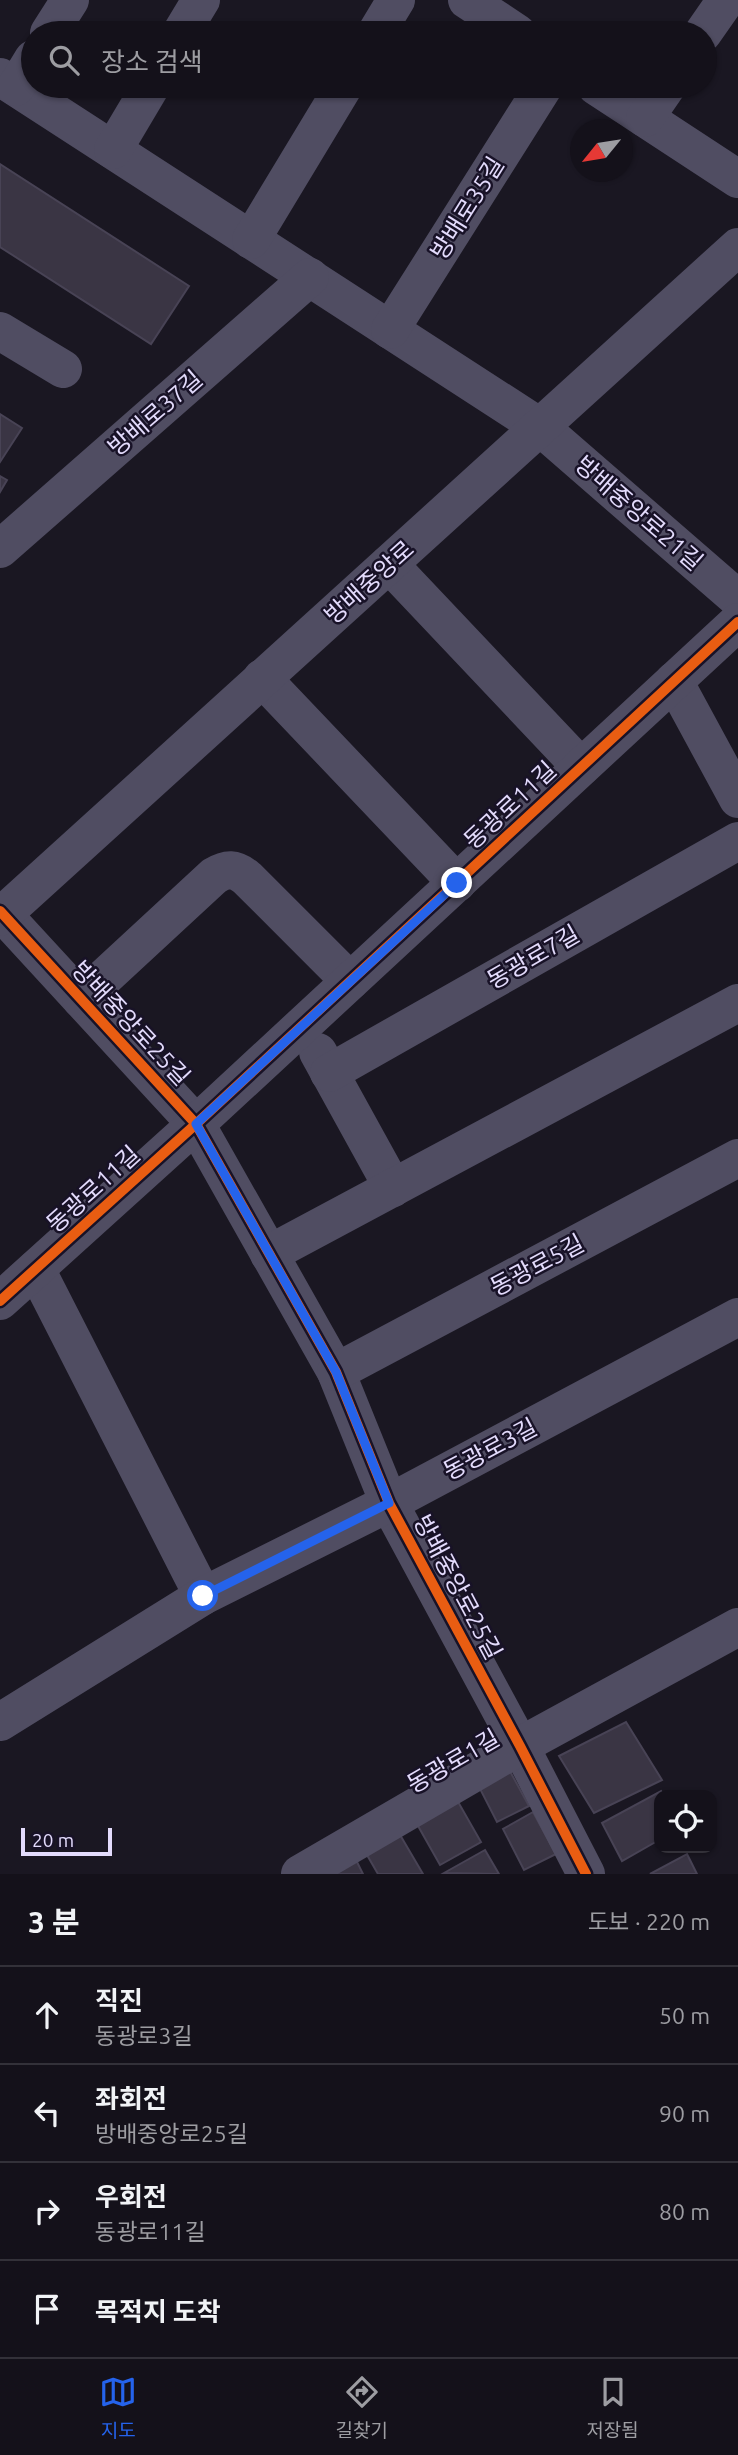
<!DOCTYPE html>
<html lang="ko">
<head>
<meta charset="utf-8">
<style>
  body { margin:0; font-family:Ubuntu,"Noto Sans KR",sans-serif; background:#211f27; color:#f1f3f6 }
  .controls { position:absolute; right:21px; bottom:21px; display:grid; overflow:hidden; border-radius:14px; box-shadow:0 2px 5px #0004 }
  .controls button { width:63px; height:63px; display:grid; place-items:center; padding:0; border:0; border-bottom:2px solid #333139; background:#14111a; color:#f1f3f6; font:35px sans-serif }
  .compass { position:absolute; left:570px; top:119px; width:63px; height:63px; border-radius:50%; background:#14111a; box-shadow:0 2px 5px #0004; rotate:240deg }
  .scale { position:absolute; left:21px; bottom:18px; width:91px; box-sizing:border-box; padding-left:7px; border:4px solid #e3dbfc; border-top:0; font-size:19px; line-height:24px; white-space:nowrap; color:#e3dbfc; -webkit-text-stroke:5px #181227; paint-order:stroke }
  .stop { position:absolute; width:21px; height:21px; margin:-16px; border:5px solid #2563eb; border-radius:50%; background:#fff }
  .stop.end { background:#2563eb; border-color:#fff; box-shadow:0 2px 7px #0008 }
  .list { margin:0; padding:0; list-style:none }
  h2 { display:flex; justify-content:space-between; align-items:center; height:91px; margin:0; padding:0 28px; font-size:30px }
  h2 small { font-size:23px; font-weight:400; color:#9d9da2 }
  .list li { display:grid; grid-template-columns:46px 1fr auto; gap:21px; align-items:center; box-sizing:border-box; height:98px; padding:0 28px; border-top:2px solid #333139 }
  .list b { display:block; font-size:26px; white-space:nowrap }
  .list p { margin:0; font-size:23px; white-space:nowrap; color:#9d9da2 }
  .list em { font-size:23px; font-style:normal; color:#9d9da2 }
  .icon { flex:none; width:38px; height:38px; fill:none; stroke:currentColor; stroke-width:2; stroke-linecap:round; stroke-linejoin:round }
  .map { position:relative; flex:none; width:738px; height:1874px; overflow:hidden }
  .search { position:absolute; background:#14111a; box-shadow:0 2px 5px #0004; left:21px; right:21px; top:21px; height:77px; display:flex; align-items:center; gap:18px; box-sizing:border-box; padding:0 24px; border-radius:38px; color:#9d9da2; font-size:26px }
  .sheet { height:483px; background:#14111a }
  nav { display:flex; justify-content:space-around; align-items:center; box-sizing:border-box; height:98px; border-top:2px solid #333139; background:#14111a; font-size:19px; color:#9d9da2 }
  nav a { display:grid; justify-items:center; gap:4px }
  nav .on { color:#2563eb }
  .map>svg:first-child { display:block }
</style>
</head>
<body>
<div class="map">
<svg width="738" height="1874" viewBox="0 0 738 1874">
  <rect width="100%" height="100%" fill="#1a1722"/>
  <g fill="#3a3544" stroke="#484355" stroke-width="2">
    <path d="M 0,164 L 189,286 L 151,344 L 0,247 Z"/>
    <path d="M 0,414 L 22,428 L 0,462 Z"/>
    <path d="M 0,476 L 7,480 L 0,492 Z"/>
    <path d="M 626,1722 L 662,1780 L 594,1813 L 559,1756 Z"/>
    <path d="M 506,1764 L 529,1806 L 497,1822 L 476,1781 Z"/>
    <path d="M 661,1791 L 663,1795 L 659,1795 L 659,1840 L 622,1861 L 602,1823 Z"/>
    <path d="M 453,1793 L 481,1842 L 440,1865 L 413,1817 Z"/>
    <path d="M 533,1812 L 556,1854 L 524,1870 L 503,1829 Z"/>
    <path d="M 396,1828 L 423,1874 L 378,1874 L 363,1848 Z"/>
    <path d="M 485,1850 L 499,1874 L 444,1873 Z"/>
    <path d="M 687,1854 L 697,1874 L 650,1874 Z"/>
    <path d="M 355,1858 L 363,1874 L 327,1874 Z"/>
  </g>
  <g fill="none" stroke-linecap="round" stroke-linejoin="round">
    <g stroke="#504d62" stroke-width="38">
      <path d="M 467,0 L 517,33"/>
      <path d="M 49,33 L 70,0"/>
      <path d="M 181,33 L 201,0"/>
      <path d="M 376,33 L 396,0"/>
      <path d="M 703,33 L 726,0"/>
      <path d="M 0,77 L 540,427 L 738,599"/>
      <path d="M 596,86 L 738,179"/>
      <path d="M 16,87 L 33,59"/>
      <path d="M 645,118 L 667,86"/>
      <path d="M 113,150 L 151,86"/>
      <path d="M 251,240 L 344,86"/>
      <path d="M 390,330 L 544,86"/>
      <path d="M 0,331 L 63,369"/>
      <path d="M 0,549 L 310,277"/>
      <path d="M 389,564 L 581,767"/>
      <path d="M 262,678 L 457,883"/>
      <path d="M 674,681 L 738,799"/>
      <path d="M 0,911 L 196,1124 L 336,1372 L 389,1503 L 520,1746 L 586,1874"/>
      <path d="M 0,917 L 738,247"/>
      <path d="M 81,999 L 214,876 C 227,868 235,868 247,878 L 350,981"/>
      <path d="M 318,1052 L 393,1188"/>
      <path d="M 329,1073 L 738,841"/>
      <path d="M 269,1254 L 738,1003"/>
      <path d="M 36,1269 L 203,1596"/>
      <path d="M 0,1301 L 196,1124 L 738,622"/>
      <path d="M 336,1372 L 738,1158"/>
      <path d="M 0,1722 L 203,1596 L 389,1503 L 738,1317"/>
      <path d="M 300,1874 L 520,1746 L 738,1627"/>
    </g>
    <defs>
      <g id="cycleway">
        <path d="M 0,911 L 196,1124 L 336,1372 L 389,1503 L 520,1746 L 586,1874"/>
        <path d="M 0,1301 L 196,1124 L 738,622"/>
      </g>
    </defs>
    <use href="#cycleway" stroke="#181227" stroke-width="15"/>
    <use href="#cycleway" stroke="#e95d12" stroke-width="10"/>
  </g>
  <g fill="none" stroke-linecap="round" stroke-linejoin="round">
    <path stroke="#2563eb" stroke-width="9" d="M 203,1596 L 389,1503 L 336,1372 L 196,1124 L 457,883"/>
  </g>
  <g text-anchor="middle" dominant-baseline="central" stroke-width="5" stroke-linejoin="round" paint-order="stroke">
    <g font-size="24" fill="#e3dbfc" stroke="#181227">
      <text transform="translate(467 208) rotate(-58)">방배로35길</text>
      <text transform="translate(155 413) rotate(-41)">방배로37길</text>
      <text transform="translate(639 513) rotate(41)">방배중앙로21길</text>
      <text transform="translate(369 582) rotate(-42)">방배중앙로</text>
      <text transform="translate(510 805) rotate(-43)">동광로11길</text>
      <text transform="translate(533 957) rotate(-30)">동광로7길</text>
      <text transform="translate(131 1023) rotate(47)">방배중앙로25길</text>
      <text transform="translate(93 1189) rotate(-42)">동광로11길</text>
      <text transform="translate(537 1265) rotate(-28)">동광로5길</text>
      <text transform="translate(490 1449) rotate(-28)">동광로3길</text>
      <text transform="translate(458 1587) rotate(62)">방배중앙로25길</text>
      <text transform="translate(453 1761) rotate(-30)">동광로1길</text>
    </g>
  </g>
</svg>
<div class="controls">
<button><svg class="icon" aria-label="locate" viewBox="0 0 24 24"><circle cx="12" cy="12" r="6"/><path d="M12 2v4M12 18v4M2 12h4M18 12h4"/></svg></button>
</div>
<svg class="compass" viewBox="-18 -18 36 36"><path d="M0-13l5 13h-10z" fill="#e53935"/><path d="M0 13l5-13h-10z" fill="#9d9da2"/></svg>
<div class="scale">20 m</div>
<div class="stop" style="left:203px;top:1596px"></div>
<div class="stop end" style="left:457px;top:883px"></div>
<div class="search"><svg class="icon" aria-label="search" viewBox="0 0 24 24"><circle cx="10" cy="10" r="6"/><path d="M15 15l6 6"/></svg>장소 검색</div>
</div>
<section class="sheet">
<h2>3 분<small>도보 · 220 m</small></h2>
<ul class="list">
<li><svg class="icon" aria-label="ahead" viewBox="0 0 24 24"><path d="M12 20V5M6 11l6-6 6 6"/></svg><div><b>직진</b><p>동광로3길</p></div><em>50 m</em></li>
<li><svg class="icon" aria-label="left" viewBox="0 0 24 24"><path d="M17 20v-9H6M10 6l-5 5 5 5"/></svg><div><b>좌회전</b><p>방배중앙로25길</p></div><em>90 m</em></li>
<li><svg class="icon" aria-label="right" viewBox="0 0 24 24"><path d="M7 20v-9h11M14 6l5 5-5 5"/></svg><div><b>우회전</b><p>동광로11길</p></div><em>80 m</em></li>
<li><svg class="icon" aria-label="arrive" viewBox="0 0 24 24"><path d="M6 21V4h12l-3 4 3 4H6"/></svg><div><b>목적지 도착</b></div></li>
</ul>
</section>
<nav>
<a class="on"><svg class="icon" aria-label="map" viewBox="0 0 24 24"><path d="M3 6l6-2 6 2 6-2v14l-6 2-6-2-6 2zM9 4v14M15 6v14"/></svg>지도</a>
<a><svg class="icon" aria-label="directions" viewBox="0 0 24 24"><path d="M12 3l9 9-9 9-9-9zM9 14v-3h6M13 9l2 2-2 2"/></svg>길찾기</a>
<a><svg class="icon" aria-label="saved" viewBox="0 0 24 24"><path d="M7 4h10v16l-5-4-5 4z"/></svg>저장됨</a>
</nav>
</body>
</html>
